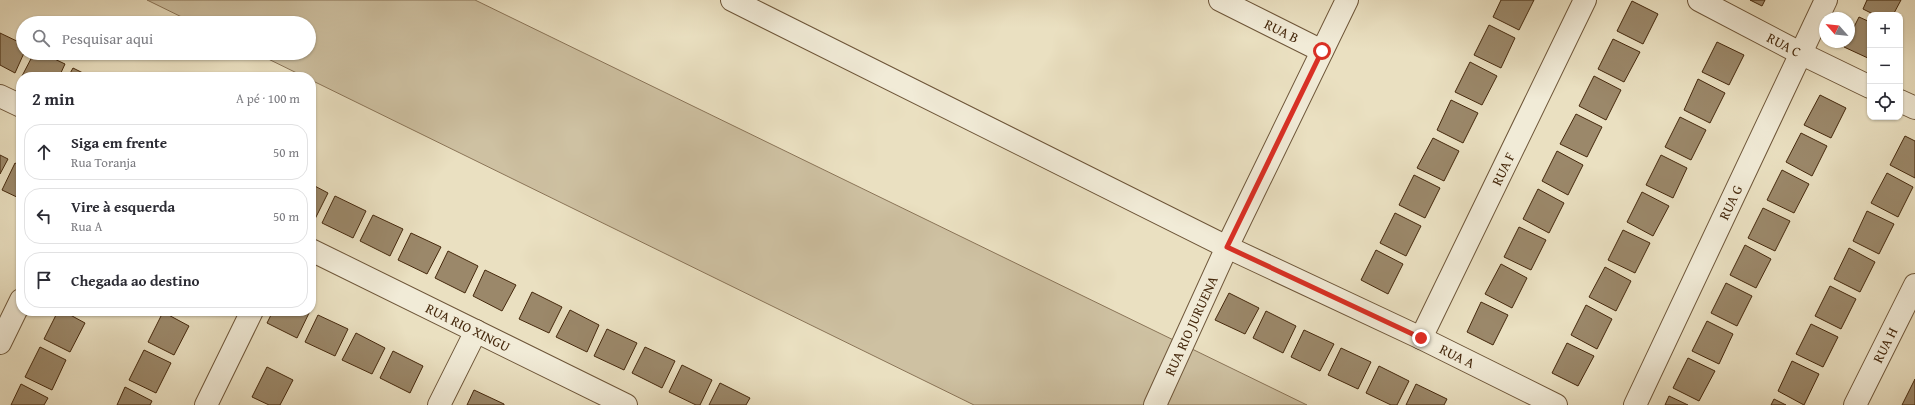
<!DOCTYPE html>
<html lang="pt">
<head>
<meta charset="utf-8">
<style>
  body { margin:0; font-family:"Gentium Book Plus",serif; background:#f2f2f3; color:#2b2b33 }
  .controls { position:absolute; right:12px; top:12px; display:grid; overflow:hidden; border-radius:8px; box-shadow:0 1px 3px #0004 }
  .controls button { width:36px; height:36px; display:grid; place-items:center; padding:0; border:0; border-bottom:1px solid #e1e1e2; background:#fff; color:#2b2b33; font:20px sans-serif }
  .compass { position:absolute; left:1819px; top:12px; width:36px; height:36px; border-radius:50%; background:#fff; box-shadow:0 1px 3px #0004; rotate:297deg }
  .stop { position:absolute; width:12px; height:12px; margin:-9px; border:3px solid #d93025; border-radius:50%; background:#fff }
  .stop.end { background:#d93025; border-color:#fff; box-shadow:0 1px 4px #0008 }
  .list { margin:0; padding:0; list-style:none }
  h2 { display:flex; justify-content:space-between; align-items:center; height:52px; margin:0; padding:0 16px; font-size:17px }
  h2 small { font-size:13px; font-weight:400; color:#7c7c81 }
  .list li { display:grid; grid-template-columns:26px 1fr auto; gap:12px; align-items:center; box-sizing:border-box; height:56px; margin:0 8px 8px; padding:0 8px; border:1px solid #e1e1e2; border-radius:16px }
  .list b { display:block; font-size:15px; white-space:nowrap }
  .list p { margin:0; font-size:13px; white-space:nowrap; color:#7c7c81 }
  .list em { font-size:13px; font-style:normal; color:#7c7c81 }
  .icon { flex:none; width:22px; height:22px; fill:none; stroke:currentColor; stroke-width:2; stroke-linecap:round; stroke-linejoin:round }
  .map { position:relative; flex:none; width:1915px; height:405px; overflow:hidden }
  .search { position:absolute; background:#fff; box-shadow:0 1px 3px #0004; left:16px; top:16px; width:300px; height:44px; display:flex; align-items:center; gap:10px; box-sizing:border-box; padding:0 14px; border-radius:22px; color:#7c7c81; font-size:15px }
  .panel { position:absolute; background:#fff; box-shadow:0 1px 3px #0004; left:16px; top:72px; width:300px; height:244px; border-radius:16px }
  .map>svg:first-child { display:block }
</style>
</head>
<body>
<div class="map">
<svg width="1915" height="405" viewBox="0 0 1915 405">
  <rect width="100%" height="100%" fill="#eae0c1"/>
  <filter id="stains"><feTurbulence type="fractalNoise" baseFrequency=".005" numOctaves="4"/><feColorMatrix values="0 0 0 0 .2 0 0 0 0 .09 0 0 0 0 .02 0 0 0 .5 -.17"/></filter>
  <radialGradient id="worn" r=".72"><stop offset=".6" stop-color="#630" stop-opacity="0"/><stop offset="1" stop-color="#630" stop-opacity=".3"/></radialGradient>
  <path fill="#cec1a2" stroke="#8a7457" d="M 147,0 L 475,0 L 1307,405 L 974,405 L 311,80 L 311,77 L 305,77 L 256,53 L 309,53 L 309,23 L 194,23 Z"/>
  <g fill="#9b886a" stroke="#45280c">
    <path d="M 1501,0 L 1534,0 L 1519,30 L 1493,17 Z"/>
    <path d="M 1750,0 L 1765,0 L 1762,6 Z"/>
    <path d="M 1867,0 L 1901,0 L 1893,15 L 1875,15 L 1863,9 Z"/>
    <path d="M 1632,1 L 1658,14 L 1643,44 L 1617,31 Z"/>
    <path d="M 1859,17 L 1870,22 L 1870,59 L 1844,47 L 1847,42 L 1849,42 L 1849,37 Z"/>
    <path d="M 1489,25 L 1515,38 L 1501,68 L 1474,55 Z"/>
    <path d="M 0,33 L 23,44 L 24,53 L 15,73 L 0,65 Z"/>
    <path d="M 1613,39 L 1640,52 L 1624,82 L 1598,69 Z"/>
    <path d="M 1717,42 L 1744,55 L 1729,85 L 1702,72 Z"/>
    <path d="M 34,53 L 42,53 L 65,64 L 59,77 L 22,76 Z"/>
    <path d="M 1470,62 L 1497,76 L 1482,105 L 1455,92 Z"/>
    <path d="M 73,68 L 91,77 L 68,77 Z"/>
    <path d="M 1594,76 L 1621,90 L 1606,120 L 1579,106 Z"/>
    <path d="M 1698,79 L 1725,93 L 1710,123 L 1684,110 Z"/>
    <path d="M 1820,95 L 1846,108 L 1831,138 L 1804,125 Z"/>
    <path d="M 1451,100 L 1478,113 L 1463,143 L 1437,130 Z"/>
    <path d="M 1576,114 L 1602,127 L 1587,157 L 1560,144 Z"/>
    <path d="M 1680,117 L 1706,130 L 1691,160 L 1665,147 Z"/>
    <path d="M 1801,133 L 1827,146 L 1812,176 L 1786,162 Z"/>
    <path d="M 1905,136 L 1915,141 L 1915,178 L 1890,165 Z"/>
    <path d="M 1433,138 L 1459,151 L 1444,181 L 1417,168 Z"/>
    <path d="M 1557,151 L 1583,165 L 1568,195 L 1542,181 Z"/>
    <path d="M 0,155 L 8,159 L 0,174 Z"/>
    <path d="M 1661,155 L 1687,168 L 1673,198 L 1646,185 Z"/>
    <path d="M 15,163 L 21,166 L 21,199 L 2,190 Z"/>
    <path d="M 1782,170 L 1809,184 L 1794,213 L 1767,200 Z"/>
    <path d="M 1887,173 L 1913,187 L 1898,217 L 1871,203 Z"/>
    <path d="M 1414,175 L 1440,188 L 1425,218 L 1399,205 Z"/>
    <path d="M 311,184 L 328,193 L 315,219 L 311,218 Z"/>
    <path d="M 1538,189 L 1564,203 L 1549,233 L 1523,219 Z"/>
    <path d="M 1642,192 L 1669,206 L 1653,236 L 1627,222 Z"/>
    <path d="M 335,196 L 366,211 L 353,238 L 322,223 Z"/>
    <path d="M 1763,208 L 1790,221 L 1775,251 L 1748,238 Z"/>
    <path d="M 1867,211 L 1894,224 L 1879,254 L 1853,241 Z"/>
    <path d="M 1395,213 L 1421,226 L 1406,256 L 1380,243 Z"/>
    <path d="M 373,215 L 403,229 L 390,256 L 360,241 Z"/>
    <path d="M 1519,227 L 1546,240 L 1531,270 L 1504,257 Z"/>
    <path d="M 1623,230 L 1650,243 L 1635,273 L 1608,260 Z"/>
    <path d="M 411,233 L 441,247 L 427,274 L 398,260 Z"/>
    <path d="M 1745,245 L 1771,259 L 1756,288 L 1730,275 Z"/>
    <path d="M 1849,248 L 1875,262 L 1860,292 L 1834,279 Z"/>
    <path d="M 1376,250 L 1403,264 L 1388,294 L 1361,280 Z"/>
    <path d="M 448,251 L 478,266 L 465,293 L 435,278 Z"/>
    <path d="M 1501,264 L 1527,278 L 1512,308 L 1485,294 Z"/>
    <path d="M 1605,267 L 1631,281 L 1616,311 L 1589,297 Z"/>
    <path d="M 485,270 L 516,285 L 502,311 L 473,296 Z"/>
    <path d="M 1726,283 L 1752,296 L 1737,326 L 1711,313 Z"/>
    <path d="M 1830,286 L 1856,299 L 1841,329 L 1815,316 Z"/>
    <path d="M 532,292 L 562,307 L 549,333 L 519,319 Z"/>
    <path d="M 1229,293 L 1259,308 L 1245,334 L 1215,320 Z"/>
    <path d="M 1481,302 L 1508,315 L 1493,345 L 1467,332 Z"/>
    <path d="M 1586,305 L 1612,319 L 1597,349 L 1571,335 Z"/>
    <path d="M 570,310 L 599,325 L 587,352 L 556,337 Z"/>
    <path d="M 58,311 L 63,311 L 85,323 L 70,352 L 44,339 Z"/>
    <path d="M 273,311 L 310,311 L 297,338 L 267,323 Z"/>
    <path d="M 1266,311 L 1296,326 L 1283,353 L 1253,338 Z"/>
    <path d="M 163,312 L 189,326 L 174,355 L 148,342 Z"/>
    <path d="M 318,315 L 348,329 L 335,356 L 305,342 Z"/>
    <path d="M 1707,321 L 1733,334 L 1719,364 L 1692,351 Z"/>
    <path d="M 1811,324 L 1838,337 L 1823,367 L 1796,354 Z"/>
    <path d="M 607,329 L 637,343 L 624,370 L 594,356 Z"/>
    <path d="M 1304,330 L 1334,344 L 1320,371 L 1291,357 Z"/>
    <path d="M 356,333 L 385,348 L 372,374 L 342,360 Z"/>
    <path d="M 1567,343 L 1594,356 L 1578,386 L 1552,373 Z"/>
    <path d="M 40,347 L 66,360 L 52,390 L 25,377 Z"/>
    <path d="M 645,347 L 675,361 L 662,388 L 632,373 Z"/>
    <path d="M 1341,348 L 1371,362 L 1358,389 L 1328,375 Z"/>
    <path d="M 144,350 L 171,363 L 156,393 L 129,380 Z"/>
    <path d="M 393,351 L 423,366 L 410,393 L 380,378 Z"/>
    <path d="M 1688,358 L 1715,371 L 1699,401 L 1673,388 Z"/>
    <path d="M 1792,361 L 1819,374 L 1804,405 L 1778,391 Z"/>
    <path d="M 682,365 L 712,380 L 700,405 L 696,405 L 669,392 Z"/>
    <path d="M 1379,366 L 1409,381 L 1397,405 L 1391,405 L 1366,393 Z"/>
    <path d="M 267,367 L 293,380 L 280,405 L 269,405 L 252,397 Z"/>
    <path d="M 1915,379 L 1915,405 L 1902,405 Z"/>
    <path d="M 720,383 L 750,398 L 746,405 L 709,405 Z"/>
    <path d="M 21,384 L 48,398 L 44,405 L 11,405 Z"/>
    <path d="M 1416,384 L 1447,399 L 1444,405 L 1406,405 Z"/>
    <path d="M 125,387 L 152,401 L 150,405 L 117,405 Z"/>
    <path d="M 474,390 L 504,404 L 504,405 L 467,405 Z"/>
    <path d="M 1669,396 L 1688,405 L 1665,405 Z"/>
    <path d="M 1774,399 L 1786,405 L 1771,405 Z"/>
  </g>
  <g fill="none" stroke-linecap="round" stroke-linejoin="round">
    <defs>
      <g id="minor">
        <path id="s1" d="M 732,0 L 1227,247 L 1421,338 L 1556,405"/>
        <path id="s2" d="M 1220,0 L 1322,51"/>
        <path id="s3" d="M 1699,0 L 1800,53 L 1870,87"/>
        <path d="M 0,96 L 21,106"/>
        <path d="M 1900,101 L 1915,108"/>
        <path id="s4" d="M 311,250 L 626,405"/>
        <path id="s5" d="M 1421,338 L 1585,0"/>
        <path d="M 0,343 L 21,300"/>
        <path d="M 206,405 L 252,311"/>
        <path d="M 439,405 L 476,331"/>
        <path id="s6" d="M 1155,405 L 1227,247 L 1347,0"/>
        <path id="s7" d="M 1635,405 L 1826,0"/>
        <path id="s8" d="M 1855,405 L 1915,285"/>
      </g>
    </defs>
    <use href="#minor" stroke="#6e5639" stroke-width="24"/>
    <use href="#minor" stroke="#f1ebd7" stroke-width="22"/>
  </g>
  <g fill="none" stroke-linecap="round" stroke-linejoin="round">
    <path stroke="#d93025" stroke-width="5" d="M 1322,51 L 1227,247 L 1421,338"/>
  </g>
  <g text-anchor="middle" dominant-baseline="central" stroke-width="4" stroke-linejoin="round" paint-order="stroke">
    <g font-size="14" fill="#45280c" stroke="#f1ebd7">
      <text stroke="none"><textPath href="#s2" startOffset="69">RUA B</textPath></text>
      <text stroke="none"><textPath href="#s3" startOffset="96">RUA C</textPath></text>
      <text stroke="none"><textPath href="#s5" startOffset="188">RUA F</textPath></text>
      <text stroke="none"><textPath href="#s7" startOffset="224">RUA G</textPath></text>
      <text stroke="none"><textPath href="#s6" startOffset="87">RUA RIO JURUENA</textPath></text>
      <text stroke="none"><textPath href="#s4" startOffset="175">RUA RIO XINGU</textPath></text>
      <text stroke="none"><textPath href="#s8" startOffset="67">RUA H</textPath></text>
      <text stroke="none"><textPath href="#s1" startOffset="808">RUA A</textPath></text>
    </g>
  </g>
  <rect width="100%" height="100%" filter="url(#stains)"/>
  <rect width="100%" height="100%" fill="url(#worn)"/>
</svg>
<div class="controls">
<button>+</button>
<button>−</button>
<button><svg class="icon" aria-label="locate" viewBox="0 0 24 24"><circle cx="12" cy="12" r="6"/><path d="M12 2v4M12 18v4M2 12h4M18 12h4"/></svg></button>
</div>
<svg class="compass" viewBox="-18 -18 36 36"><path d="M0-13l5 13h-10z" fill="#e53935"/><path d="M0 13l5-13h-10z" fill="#7c7c81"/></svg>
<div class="stop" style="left:1322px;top:51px"></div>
<div class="stop end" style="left:1421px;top:338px"></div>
<div class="search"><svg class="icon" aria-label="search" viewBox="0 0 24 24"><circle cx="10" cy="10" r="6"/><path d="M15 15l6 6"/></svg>Pesquisar aqui</div>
<section class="panel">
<h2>2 min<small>A pé · 100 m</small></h2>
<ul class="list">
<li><svg class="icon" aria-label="ahead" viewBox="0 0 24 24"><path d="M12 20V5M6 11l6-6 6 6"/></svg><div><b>Siga em frente</b><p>Rua Toranja</p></div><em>50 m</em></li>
<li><svg class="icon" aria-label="left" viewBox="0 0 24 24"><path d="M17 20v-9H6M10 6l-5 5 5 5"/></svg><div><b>Vire à esquerda</b><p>Rua A</p></div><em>50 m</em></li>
<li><svg class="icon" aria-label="arrive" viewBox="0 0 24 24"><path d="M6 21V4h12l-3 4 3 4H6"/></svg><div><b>Chegada ao destino</b></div></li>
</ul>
</section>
</div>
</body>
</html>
